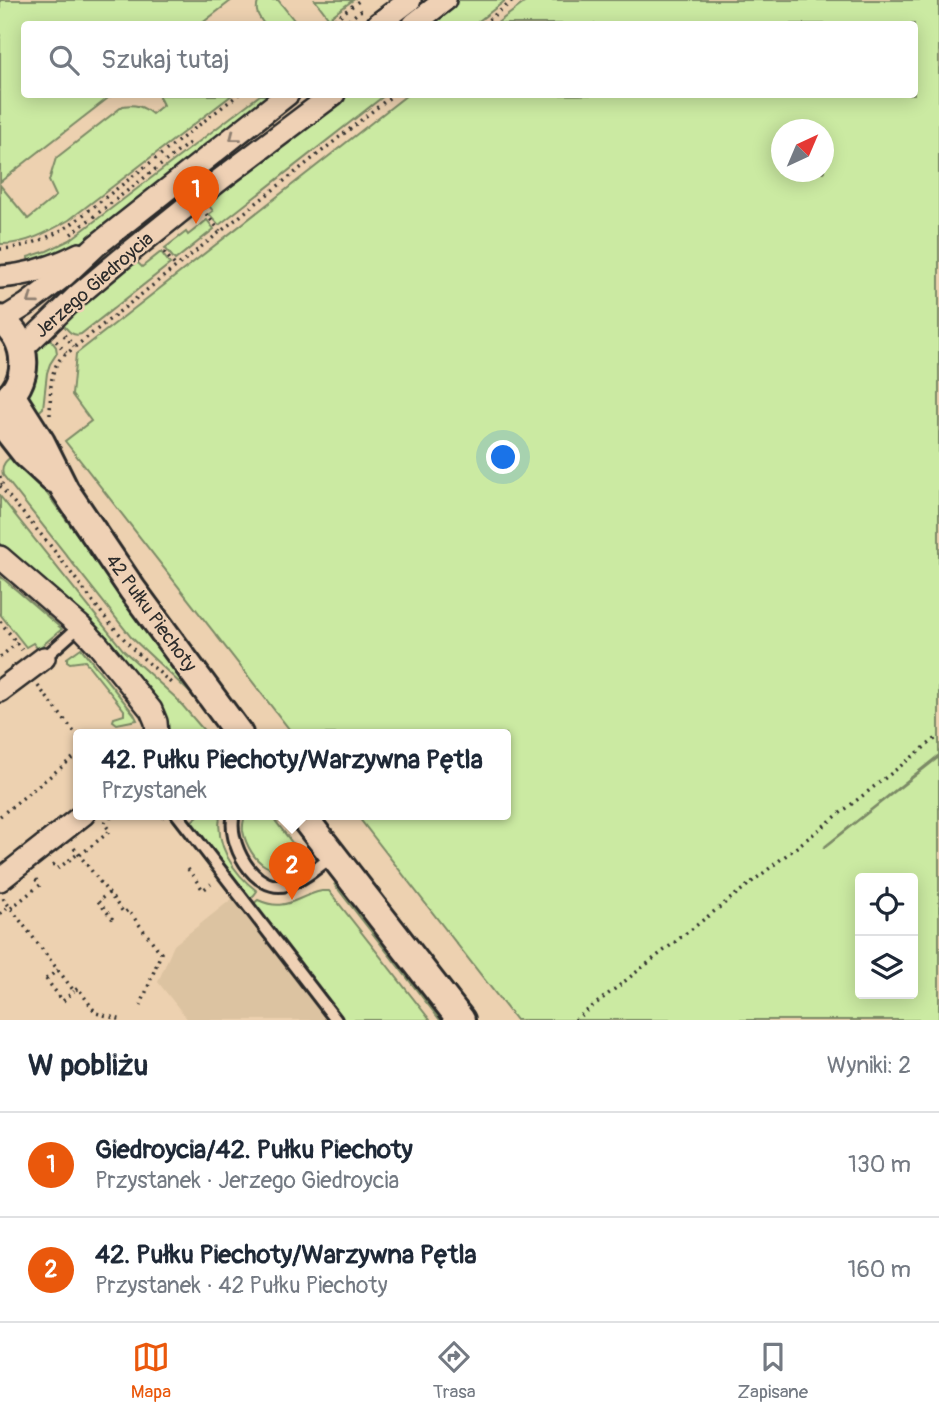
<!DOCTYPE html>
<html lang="pl">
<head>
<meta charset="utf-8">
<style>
  body { margin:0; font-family:Pangolin,sans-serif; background:#f2f2f3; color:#1f2937 }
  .controls { position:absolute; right:21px; bottom:21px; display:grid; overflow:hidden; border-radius:7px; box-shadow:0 4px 18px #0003 }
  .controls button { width:63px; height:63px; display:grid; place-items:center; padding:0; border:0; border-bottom:2px solid #e0e1e3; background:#fff; color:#1f2937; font:35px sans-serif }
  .compass { position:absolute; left:771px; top:119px; width:63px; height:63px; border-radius:50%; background:#fff; box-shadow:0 4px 18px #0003; rotate:44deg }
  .you { position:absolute; left:504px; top:458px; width:24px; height:24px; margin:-18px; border:5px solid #fff; border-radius:50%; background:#1a73e8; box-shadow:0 0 0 10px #1a73e833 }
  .badge { display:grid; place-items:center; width:46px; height:46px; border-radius:50%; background:#ea580c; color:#fff; font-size:23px; font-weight:700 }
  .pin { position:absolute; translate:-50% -58px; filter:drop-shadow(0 2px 4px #0008) }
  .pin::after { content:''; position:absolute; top:37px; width:24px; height:21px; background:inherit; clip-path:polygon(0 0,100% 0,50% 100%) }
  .popup { position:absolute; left:73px; top:729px; width:438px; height:91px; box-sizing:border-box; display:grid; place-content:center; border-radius:7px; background:#fff; filter:drop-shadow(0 2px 5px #0005); font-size:23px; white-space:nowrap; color:#747a83 }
  .popup b { font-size:26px; color:#1f2937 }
  .popup::after { content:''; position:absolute; left:50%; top:100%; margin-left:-14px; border:14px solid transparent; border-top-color:#fff }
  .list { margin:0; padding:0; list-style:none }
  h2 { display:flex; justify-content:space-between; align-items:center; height:91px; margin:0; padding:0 28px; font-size:30px }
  h2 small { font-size:23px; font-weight:400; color:#747a83 }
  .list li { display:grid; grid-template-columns:46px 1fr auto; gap:21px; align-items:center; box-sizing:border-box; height:105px; padding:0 28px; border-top:2px solid #e0e1e3 }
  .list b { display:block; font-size:26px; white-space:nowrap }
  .list p { margin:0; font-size:23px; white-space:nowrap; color:#747a83 }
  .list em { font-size:23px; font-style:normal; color:#747a83 }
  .icon { flex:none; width:38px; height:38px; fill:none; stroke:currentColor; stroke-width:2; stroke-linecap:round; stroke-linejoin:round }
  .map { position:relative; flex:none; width:939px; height:1020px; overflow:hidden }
  .search { position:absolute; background:#fff; box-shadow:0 4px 18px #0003; left:21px; right:21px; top:21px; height:77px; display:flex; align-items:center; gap:18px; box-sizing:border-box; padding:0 24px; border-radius:7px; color:#747a83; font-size:26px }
  .sheet { height:301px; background:#fff }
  nav { display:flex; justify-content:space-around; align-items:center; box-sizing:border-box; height:98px; border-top:2px solid #e0e1e3; background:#fff; font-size:19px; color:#747a83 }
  nav a { display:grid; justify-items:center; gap:4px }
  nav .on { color:#ea580c }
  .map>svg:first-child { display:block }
</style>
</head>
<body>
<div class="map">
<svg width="939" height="1020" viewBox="0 0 939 1020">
  <rect width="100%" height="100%" fill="#edd1b0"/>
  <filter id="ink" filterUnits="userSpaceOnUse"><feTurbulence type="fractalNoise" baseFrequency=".0143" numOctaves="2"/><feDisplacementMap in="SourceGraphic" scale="14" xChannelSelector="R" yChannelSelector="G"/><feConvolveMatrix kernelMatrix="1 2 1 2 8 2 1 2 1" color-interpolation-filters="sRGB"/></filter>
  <g filter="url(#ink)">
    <path fill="#dcc3a1" d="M 233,898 L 328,1020 L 188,1020 L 158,982 L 174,945 Z"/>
    <g fill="#cbeaa2" stroke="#7b8a66" stroke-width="2" fill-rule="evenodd">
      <path d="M 0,0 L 232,0 L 201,24 L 24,24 L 24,94 L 112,95 L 0,182 Z"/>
      <path d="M 259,0 L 278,0 L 297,24 L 264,24 C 258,16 254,10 259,0 Z"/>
      <path d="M 315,0 L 353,0 L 321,24 L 318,24 L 328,17 Z"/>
      <path d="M 453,0 L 506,0 L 475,24 L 422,24 Z"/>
      <path d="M 528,0 L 939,0 L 939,755 L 823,848 L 939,757 L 939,1020 L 516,1020 L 356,814 L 506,814 L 506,734 L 293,734 L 65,441 L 91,421 L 72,395 L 76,354 L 407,95 L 914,94 L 914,24 L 496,24 ZM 782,130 L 824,130 L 824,172 L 782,172 ZM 860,878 L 913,878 L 913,994 L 860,994 Z"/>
      <path d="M 158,95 L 232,95 L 69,220 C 48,232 25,245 0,244 L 0,185 L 28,219 L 56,196 L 49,181 L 56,158 L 123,106 C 135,104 143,106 152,114 L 163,105 Z"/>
      <path d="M 260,95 L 270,95 L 85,240 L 68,251 L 29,266 L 28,257 L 47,251 L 70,240 Z"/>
      <path d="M 344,95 L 385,95 L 219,225 L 209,214 L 213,211 L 207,203 Z"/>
      <path d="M 207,220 L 214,229 L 175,260 L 165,248 L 186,232 L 188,235 Z"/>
      <path d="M 161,252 L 170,264 L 81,334 C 71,337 67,329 61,322 L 135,260 L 142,267 Z"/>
      <path d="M 47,335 L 56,347 L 57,353 L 50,364 L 47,373 L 43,408 L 34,416 C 24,391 28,355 47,335 Z"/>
      <path d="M 17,453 L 201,703 L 131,637 L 3,475 C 0,463 8,459 17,453 Z"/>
      <path d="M 0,496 L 124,651 L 176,698 L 207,734 L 168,734 L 167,721 L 164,715 L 78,612 L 0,546 Z"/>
      <path d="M 0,576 L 62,629 L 38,649 L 33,643 L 26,647 L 0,614 Z"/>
      <path d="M 81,648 L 134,714 L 137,720 L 117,724 L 113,721 L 114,718 L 124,715 L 124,710 L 85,661 L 70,663 L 67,661 L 67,658 Z"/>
      <path d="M 200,814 L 220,814 C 215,845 233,873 257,891 L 254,895 L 248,900 L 209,849 L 191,822 Z"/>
      <path d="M 245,814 L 270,814 L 300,853 C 278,887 249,861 243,831 C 242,825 244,820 245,814 Z"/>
      <path d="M 334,884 L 348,890 L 448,1020 L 440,1020 Z"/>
      <path d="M 322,891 L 329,891 L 430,1020 L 342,1020 L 252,905 L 258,900 C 287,913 296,896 322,891 Z"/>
    </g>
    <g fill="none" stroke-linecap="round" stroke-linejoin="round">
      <defs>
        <g id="service">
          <path d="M 44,658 L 80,626"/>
          <path d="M 177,814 L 336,1020"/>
          <path d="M 234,814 C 226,842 254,894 287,885 C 304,880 319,866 333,856"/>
        </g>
        <g id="minor">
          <path d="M 378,24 L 410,0"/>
          <path d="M 414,24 L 445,0"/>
          <path d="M 0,277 C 28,275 54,267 79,254"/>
          <path d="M 2,320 L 26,305 L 64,276 L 97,245 L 288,94"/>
          <path d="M 22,349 L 77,296 L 120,260 L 217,182 L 334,94"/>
          <path d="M 0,557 L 80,626 L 98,645 L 151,710 L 156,722 L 157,734"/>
          <path d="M 0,691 L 44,658"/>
          <path d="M 0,880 L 84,814"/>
        </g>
        <g id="tertiary">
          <path d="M 0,319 C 30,341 32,383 0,405"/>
          <path d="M 11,395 L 41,442 L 65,490 L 132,589 L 239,734"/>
          <path d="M 0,421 L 26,454 L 53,479"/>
          <path d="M 301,814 L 461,1020"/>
        </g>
      </defs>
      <use href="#service" stroke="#2b2b2b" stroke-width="16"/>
      <use href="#minor" stroke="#2b2b2b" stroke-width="26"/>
      <use href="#tertiary" stroke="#2b2b2b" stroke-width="32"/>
      <g stroke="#2b2b2b" stroke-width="3.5" stroke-dasharray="2 5" stroke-linecap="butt">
        <path d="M 329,24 L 360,0"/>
        <path d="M 343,24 L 363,9"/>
        <path d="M 483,24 L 514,0"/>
        <path d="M 206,214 L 220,231"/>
        <path d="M 71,234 L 192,141"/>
        <path d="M 0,249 C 25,248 49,238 70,225 L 239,94"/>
        <path d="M 164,252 L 176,267"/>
        <path d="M 64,335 L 74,346"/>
        <path d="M 56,341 L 66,353"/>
        <path d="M 50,415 C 51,396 48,373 61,358 L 394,94"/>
        <path d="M 0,476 L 3,487"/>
        <path d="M 0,486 L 49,544 L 107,620 L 134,650 L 171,683"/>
        <path d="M 0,621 L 22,650"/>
        <path d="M 0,657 L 17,643"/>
        <path d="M 38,686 L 78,737"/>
        <path d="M 150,814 L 163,816 L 164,818"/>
        <path d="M 0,816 L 78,754"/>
        <path d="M 74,848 L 124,913 L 128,910 L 161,953 L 141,1005"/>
        <path d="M 80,855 L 110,831 L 104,823 L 115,814"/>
        <path d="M 53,864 L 57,869 L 79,853"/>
        <path d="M 188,869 L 203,890 L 211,884"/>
        <path d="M 109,893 L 98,901 L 115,922"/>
        <path d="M 3,898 L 74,991 L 78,988 L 96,1013 L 122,1020"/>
        <path d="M 11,908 L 40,885 L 34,877"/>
        <path d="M 0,914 L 9,906"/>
        <path d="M 46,979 L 63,1001 L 74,991"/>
        <path d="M 46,979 L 58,970"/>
        <path d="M 575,1020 L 939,736"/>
      </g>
      <use href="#service" stroke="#efd1b5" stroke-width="10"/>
      <use href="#minor" stroke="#efd1b5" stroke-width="21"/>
      <use href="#tertiary" stroke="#efd1b5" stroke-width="26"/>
    </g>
    <defs><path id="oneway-chevron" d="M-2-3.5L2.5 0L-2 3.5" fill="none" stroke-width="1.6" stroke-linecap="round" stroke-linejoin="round" transform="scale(1.75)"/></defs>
    <g stroke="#8d7e70">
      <use href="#oneway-chevron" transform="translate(234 137) rotate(142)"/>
      <use href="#oneway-chevron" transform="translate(32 300) rotate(144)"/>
    </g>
  </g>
  <g text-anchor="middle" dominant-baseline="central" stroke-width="5" stroke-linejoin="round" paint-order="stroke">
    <g font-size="19" fill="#2b2b2b" stroke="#efd1b5">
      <text transform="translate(94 285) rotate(-41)">Jerzego Giedroycia</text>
      <text transform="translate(151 613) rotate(54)">42 Pułku Piechoty</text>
    </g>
  </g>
</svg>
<div class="controls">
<button><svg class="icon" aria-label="locate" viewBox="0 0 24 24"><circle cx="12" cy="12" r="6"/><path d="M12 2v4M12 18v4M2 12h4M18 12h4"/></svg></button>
<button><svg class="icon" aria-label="layers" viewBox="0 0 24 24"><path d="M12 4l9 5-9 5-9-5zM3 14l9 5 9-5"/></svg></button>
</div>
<svg class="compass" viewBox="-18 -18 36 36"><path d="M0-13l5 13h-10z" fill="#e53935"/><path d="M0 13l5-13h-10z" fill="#747a83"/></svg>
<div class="you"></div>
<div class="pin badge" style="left:196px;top:224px">1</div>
<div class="pin badge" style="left:292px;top:900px">2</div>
<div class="popup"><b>42. Pułku Piechoty/Warzywna Pętla</b>Przystanek</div>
<div class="search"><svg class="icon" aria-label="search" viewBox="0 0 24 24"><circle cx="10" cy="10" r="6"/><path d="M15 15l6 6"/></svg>Szukaj tutaj</div>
</div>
<section class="sheet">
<h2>W pobliżu<small>Wyniki: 2</small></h2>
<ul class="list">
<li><span class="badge">1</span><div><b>Giedroycia/42. Pułku Piechoty</b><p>Przystanek · Jerzego Giedroycia</p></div><em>130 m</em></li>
<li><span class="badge">2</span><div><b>42. Pułku Piechoty/Warzywna Pętla</b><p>Przystanek · 42 Pułku Piechoty</p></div><em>160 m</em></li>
</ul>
</section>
<nav>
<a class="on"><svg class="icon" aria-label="map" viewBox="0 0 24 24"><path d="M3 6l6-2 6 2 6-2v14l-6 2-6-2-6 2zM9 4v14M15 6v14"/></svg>Mapa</a>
<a><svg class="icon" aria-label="directions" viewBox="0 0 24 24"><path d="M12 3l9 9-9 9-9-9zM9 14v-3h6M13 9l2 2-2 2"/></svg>Trasa</a>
<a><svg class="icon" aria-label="saved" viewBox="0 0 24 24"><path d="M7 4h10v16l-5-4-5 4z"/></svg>Zapisane</a>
</nav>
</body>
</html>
